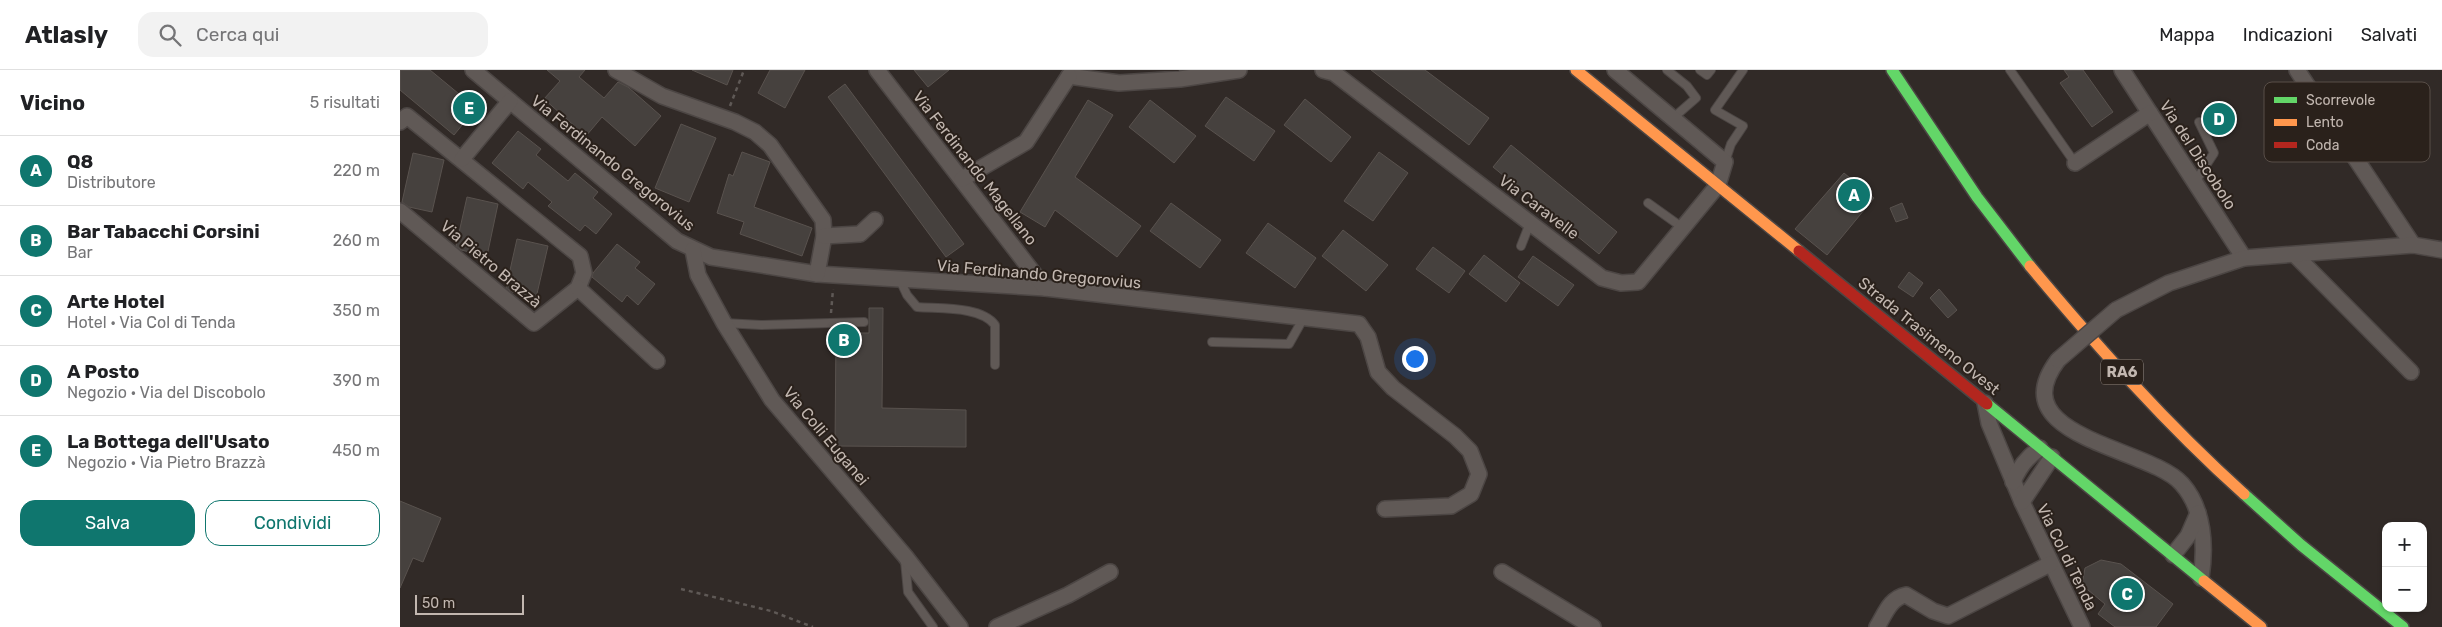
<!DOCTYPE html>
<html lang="it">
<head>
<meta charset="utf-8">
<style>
  body { margin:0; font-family:Rubik,sans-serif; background:#f2f2f2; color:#202124 }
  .controls { position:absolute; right:15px; bottom:15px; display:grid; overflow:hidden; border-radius:10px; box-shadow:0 1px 4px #0004 }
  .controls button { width:45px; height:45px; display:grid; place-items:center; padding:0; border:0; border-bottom:1px solid #e0e0e0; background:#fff; color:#202124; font:25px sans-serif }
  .scale { position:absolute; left:15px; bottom:12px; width:109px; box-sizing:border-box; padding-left:5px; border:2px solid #c2b7b0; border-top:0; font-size:14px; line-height:18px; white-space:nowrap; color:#c2b7b0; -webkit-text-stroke:4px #2a211b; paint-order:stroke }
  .you { position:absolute; left:1014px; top:288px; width:18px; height:18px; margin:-12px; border:4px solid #fff; border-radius:50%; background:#1a73e8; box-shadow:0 0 0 8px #1a73e833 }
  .badge { display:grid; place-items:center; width:32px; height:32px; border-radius:50%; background:#0f766e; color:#fff; font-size:16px; font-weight:700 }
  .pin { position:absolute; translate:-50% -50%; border:2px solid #fff; box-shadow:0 1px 5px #0006 }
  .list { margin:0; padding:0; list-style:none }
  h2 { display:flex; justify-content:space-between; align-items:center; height:65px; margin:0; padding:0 20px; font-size:21px }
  h2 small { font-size:16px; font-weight:400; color:#757577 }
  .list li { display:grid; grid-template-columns:32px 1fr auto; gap:15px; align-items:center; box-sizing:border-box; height:70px; padding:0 20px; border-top:1px solid #e0e0e0 }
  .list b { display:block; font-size:19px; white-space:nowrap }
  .list p { margin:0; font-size:16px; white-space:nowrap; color:#757577 }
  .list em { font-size:16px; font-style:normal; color:#757577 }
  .actions { display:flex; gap:10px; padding:15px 20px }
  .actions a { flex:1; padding:11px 0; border:1px solid #0f766e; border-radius:15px; text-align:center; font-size:18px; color:#0f766e }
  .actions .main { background:#0f766e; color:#fff }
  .icon { flex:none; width:28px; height:28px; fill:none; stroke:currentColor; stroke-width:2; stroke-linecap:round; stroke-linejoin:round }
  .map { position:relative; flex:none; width:2042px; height:557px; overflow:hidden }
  header { display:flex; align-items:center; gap:30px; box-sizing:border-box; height:70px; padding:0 25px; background:#fff; border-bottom:1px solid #e0e0e0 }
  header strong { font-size:24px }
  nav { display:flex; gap:28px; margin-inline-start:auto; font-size:18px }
  .search { width:350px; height:45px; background:#f2f2f2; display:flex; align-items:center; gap:12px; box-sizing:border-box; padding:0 18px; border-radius:15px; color:#757577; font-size:19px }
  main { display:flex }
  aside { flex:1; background:#fff }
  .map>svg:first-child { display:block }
</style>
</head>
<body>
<header>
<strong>Atlasly</strong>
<div class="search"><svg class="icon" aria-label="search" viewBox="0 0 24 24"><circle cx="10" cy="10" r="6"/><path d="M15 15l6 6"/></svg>Cerca qui</div>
<nav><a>Mappa</a><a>Indicazioni</a><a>Salvati</a></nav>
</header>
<main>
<aside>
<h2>Vicino<small>5 risultati</small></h2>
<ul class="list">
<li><span class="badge">A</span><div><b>Q8</b><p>Distributore</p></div><em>220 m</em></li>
<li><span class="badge">B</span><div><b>Bar Tabacchi Corsini</b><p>Bar</p></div><em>260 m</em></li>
<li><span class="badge">C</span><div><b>Arte Hotel</b><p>Hotel · Via Col di Tenda</p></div><em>350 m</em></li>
<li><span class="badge">D</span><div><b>A Posto</b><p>Negozio · Via del Discobolo</p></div><em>390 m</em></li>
<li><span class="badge">E</span><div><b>La Bottega dell'Usato</b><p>Negozio · Via Pietro Brazzà</p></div><em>450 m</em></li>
</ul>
<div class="actions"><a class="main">Salva</a><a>Condividi</a></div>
</aside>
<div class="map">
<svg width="2042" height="557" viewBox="0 0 2042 557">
  <rect width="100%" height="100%" fill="#312a27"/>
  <g fill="#46413e" stroke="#59524e">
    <path d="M 0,0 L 30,0 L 76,38 L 54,65 L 0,20 Z"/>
    <path d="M 147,0 L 185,0 L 179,7 L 204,28 L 218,12 L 228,17 L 261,46 L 235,76 L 202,47 L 186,66 L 144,29 L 160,11 Z"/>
    <path d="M 292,0 L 333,0 L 327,15 Z"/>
    <path d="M 370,0 L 405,0 L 385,38 L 358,23 Z"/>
    <path d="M 514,0 L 549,0 L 528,17 Z"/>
    <path d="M 971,0 L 1025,0 L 1089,48 L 1069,75 Z"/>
    <path d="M 1664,0 L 1683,0 L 1713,42 L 1692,57 L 1660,13 L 1669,7 Z"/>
    <path d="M 445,14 L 564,174 L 546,187 L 428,27 Z"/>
    <path d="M 826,27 L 875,61 L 854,91 L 805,56 Z"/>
    <path d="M 905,29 L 951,67 L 931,92 L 884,55 Z"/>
    <path d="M 688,30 L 713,45 L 675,107 L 741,156 L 717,187 L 655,140 L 645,157 L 620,142 Z"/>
    <path d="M 750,30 L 796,66 L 774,93 L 729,57 Z"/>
    <path d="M 281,54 L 316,68 L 289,132 L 255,118 Z"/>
    <path d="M 118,61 L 141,79 L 136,85 L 168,111 L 175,103 L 198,122 L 193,128 L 212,144 L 196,164 L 185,155 L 180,161 L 148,136 L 152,132 L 128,112 L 123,119 L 92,93 Z"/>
    <path d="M 1111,75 L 1217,162 L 1199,184 L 1093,97 Z"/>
    <path d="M 342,82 L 370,92 L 354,137 L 412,158 L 402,186 L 340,164 L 344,152 L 317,143 L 329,104 L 333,106 Z"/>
    <path d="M 979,82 L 1008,103 L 973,151 L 944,131 Z"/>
    <path d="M 13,83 L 44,90 L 32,142 L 9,137 L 2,132 Z"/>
    <path d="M 1444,103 L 1474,128 L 1427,185 L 1395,159 Z"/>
    <path d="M 67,127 L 98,134 L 87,186 L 61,180 L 56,176 Z"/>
    <path d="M 771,133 L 821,170 L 800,198 L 750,161 Z"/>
    <path d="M 1502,133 L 1508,148 L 1496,152 L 1490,138 Z"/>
    <path d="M 868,153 L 916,188 L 895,218 L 846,183 Z"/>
    <path d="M 943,160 L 988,195 L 966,221 L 922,186 Z"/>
    <path d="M 117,169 L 148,176 L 136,228 L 112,222 L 106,218 Z"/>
    <path d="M 217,174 L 240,192 L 235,198 L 255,214 L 238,235 L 227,225 L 222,232 L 192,207 L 193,203 Z"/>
    <path d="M 1033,177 L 1065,201 L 1049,223 L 1016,199 Z"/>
    <path d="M 1084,185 L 1120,213 L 1106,232 L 1069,204 Z"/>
    <path d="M 1133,186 L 1174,215 L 1158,236 L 1118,207 Z"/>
    <path d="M 1509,202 L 1523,213 L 1513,227 L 1498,217 Z"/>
    <path d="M 1539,219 L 1557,240 L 1548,248 L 1530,228 Z"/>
    <path d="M 469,238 L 483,238 L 482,338 L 566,340 L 566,377 L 435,376 L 436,263 L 469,263 Z"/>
    <path d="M 0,431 L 41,448 L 23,492 L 13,488 L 0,518 Z"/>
    <path d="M 1701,490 L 1721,494 L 1773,534 L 1756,557 L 1715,557 L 1698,544 L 1705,534 L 1682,515 L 1685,498 Z"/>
  </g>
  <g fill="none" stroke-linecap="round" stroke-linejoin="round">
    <defs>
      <g id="lane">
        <path d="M 1267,0 L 1287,16 L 1296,28 L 1273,48"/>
        <path d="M 1300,0 L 1307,5 L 1311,0"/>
        <path d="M 1610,0 L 1675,93"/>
        <path d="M 1325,92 L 1331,74 L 1343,56 L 1315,40 L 1343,0"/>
        <path d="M 1795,112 L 1814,83 L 1799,52"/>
        <path d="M 1248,133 L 1283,158"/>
        <path d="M 1121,176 L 1130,153"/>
        <path d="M 500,210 L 507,225 L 517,237 C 540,239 581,236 595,255 L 595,295"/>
        <path d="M 324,253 L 361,255 L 464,252"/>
        <path d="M 812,272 L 889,274 L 903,249"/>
        <path d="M 505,491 L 508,522 L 533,557"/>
      </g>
      <g id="street">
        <path d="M 73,0 L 277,171 L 311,187 L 417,204 L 645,218 L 959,254 L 968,267 L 978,302 L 993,318 L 1055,366 L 1070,381 L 1079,404 L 1071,424 L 1051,436 L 985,439"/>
        <path d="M 216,0 L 262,26 L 335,52 L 355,62 L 370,75 L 423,150 L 424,166 L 417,204"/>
        <path d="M 477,0 L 645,218"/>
        <path d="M 923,0 L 934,3 L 1202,208 L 1221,213 L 1238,212 L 1318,115 L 1325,92 L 1215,0"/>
        <path d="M 1722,0 L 1844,188"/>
        <path d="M 1897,0 L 2013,175"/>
        <path d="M 669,6 L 719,13 L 780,9 L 839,0"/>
        <path d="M 0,52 L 7,46 L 180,186 L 184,203 L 178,218 L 134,253 L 0,141"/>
        <path d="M 62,89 L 110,31"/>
        <path d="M 1675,93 L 1750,43"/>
        <path d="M 562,109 L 626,72 L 669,6"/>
        <path d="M 424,166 L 460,164 L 475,150"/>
        <path d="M 293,180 L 298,205 L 324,253 L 372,330 L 505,486 L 560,557"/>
        <path d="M 1896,186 L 2011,302"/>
        <path d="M 178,218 L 257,291"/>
        <path d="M 1716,240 L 1769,213 L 1844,188 L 2013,175 L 2042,180"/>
        <path d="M 1658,290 C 1599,368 1750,377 1782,414 C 1804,439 1806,476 1801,508"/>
        <path d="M 1585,333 L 1589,353 L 1622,432 L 1682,557"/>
        <path d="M 1613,412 C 1619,397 1627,387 1640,378"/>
        <path d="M 1622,432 L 1652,387"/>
        <path d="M 1773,485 L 1788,466 L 1798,443"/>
        <path d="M 1102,502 L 1193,557"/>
        <path d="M 597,557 L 668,525 L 710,502"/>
        <path d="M 1477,557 C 1485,544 1490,528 1506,525 L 1533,541 L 1548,546 L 1650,494"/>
      </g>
      <g id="fast">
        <path d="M 1492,0 L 1577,127 L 1630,196"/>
        <path d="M 1587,334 L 1804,511"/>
        <path d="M 1844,424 L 1901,475 L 2003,557"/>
      </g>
      <g id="slow">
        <path d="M 1176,0 L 1399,181"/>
        <path d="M 1630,196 C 1697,276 1766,354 1844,424"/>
        <path d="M 1804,511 L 1861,557"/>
      </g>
      <path id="jam" d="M 1399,181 L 1587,334"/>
    </defs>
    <use href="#lane" stroke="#4c4644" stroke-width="10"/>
    <use href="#street" stroke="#4c4644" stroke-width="18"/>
    <use href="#fast" stroke="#4c4644" stroke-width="14"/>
    <use href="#slow" stroke="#4c4644" stroke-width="14"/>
    <use href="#jam" stroke="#4c4644" stroke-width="14"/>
    <g stroke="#5f5956" stroke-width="2.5" stroke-dasharray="4 4" stroke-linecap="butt">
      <path d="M 330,36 L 344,0"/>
      <path d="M 431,243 L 433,219"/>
      <path d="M 281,519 L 371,541 L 413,557"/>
    </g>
    <use href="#lane" stroke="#605956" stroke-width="8"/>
    <use href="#street" stroke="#605956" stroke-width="15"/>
    <use href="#fast" stroke="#63d668" stroke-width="11"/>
    <use href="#slow" stroke="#ff974d" stroke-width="11"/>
    <use href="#jam" stroke="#b3261e" stroke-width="11"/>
    <defs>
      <path id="street-bridge" d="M 1658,290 L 1716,240"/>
    </defs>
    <use href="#street-bridge" stroke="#4c4644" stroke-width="18" stroke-linecap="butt"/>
    <use href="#street-bridge" stroke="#605956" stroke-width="15"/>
  </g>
  <g text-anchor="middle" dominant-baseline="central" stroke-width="4" stroke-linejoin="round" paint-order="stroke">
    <rect fill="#2a211b" stroke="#948a83" stroke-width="1" x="1701" y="289.5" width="42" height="25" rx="4"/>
    <g font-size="15" font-weight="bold" fill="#c2b7b0">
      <text x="1722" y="302">RA6</text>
    </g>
    <g font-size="16" fill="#c2b7b0" stroke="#2a211b">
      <text transform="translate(1798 85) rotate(57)">Via del Discobolo</text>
      <text transform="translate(213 93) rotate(39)">Via Ferdinando Gregorovius</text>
      <text transform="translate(575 98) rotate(52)">Via Ferdinando Magellano</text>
      <text transform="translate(1139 137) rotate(37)">Via Caravelle</text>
      <text transform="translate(91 194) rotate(40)">Via Pietro Brazzà</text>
      <text transform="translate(639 204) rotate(5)">Via Ferdinando Gregorovius</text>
      <text transform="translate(1529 266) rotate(39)">Strada Trasimeno Ovest</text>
      <text transform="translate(426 366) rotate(50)">Via Colli Euganei</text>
      <text transform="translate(1667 487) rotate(64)">Via Col di Tenda</text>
    </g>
  </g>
  <rect x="1864" y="12" width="166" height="80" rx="8" fill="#2a211b" stroke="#584e48" stroke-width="1"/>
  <rect x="1874" y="27" width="23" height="6" fill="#63d668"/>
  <rect x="1874" y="49" width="23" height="7" fill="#ff974d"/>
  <rect x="1874" y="72" width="23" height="6" fill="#b3261e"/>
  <g font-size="14" fill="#c2b7b0">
    <text x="1906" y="35">Scorrevole</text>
    <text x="1906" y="57">Lento</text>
    <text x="1906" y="80">Coda</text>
  </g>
</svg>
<div class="controls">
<button>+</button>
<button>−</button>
</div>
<div class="scale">50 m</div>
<div class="you"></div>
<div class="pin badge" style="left:1454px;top:125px">A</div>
<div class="pin badge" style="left:444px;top:270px">B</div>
<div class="pin badge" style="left:1727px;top:524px">C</div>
<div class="pin badge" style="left:1819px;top:49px">D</div>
<div class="pin badge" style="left:69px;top:38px">E</div>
</div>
</main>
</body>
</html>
